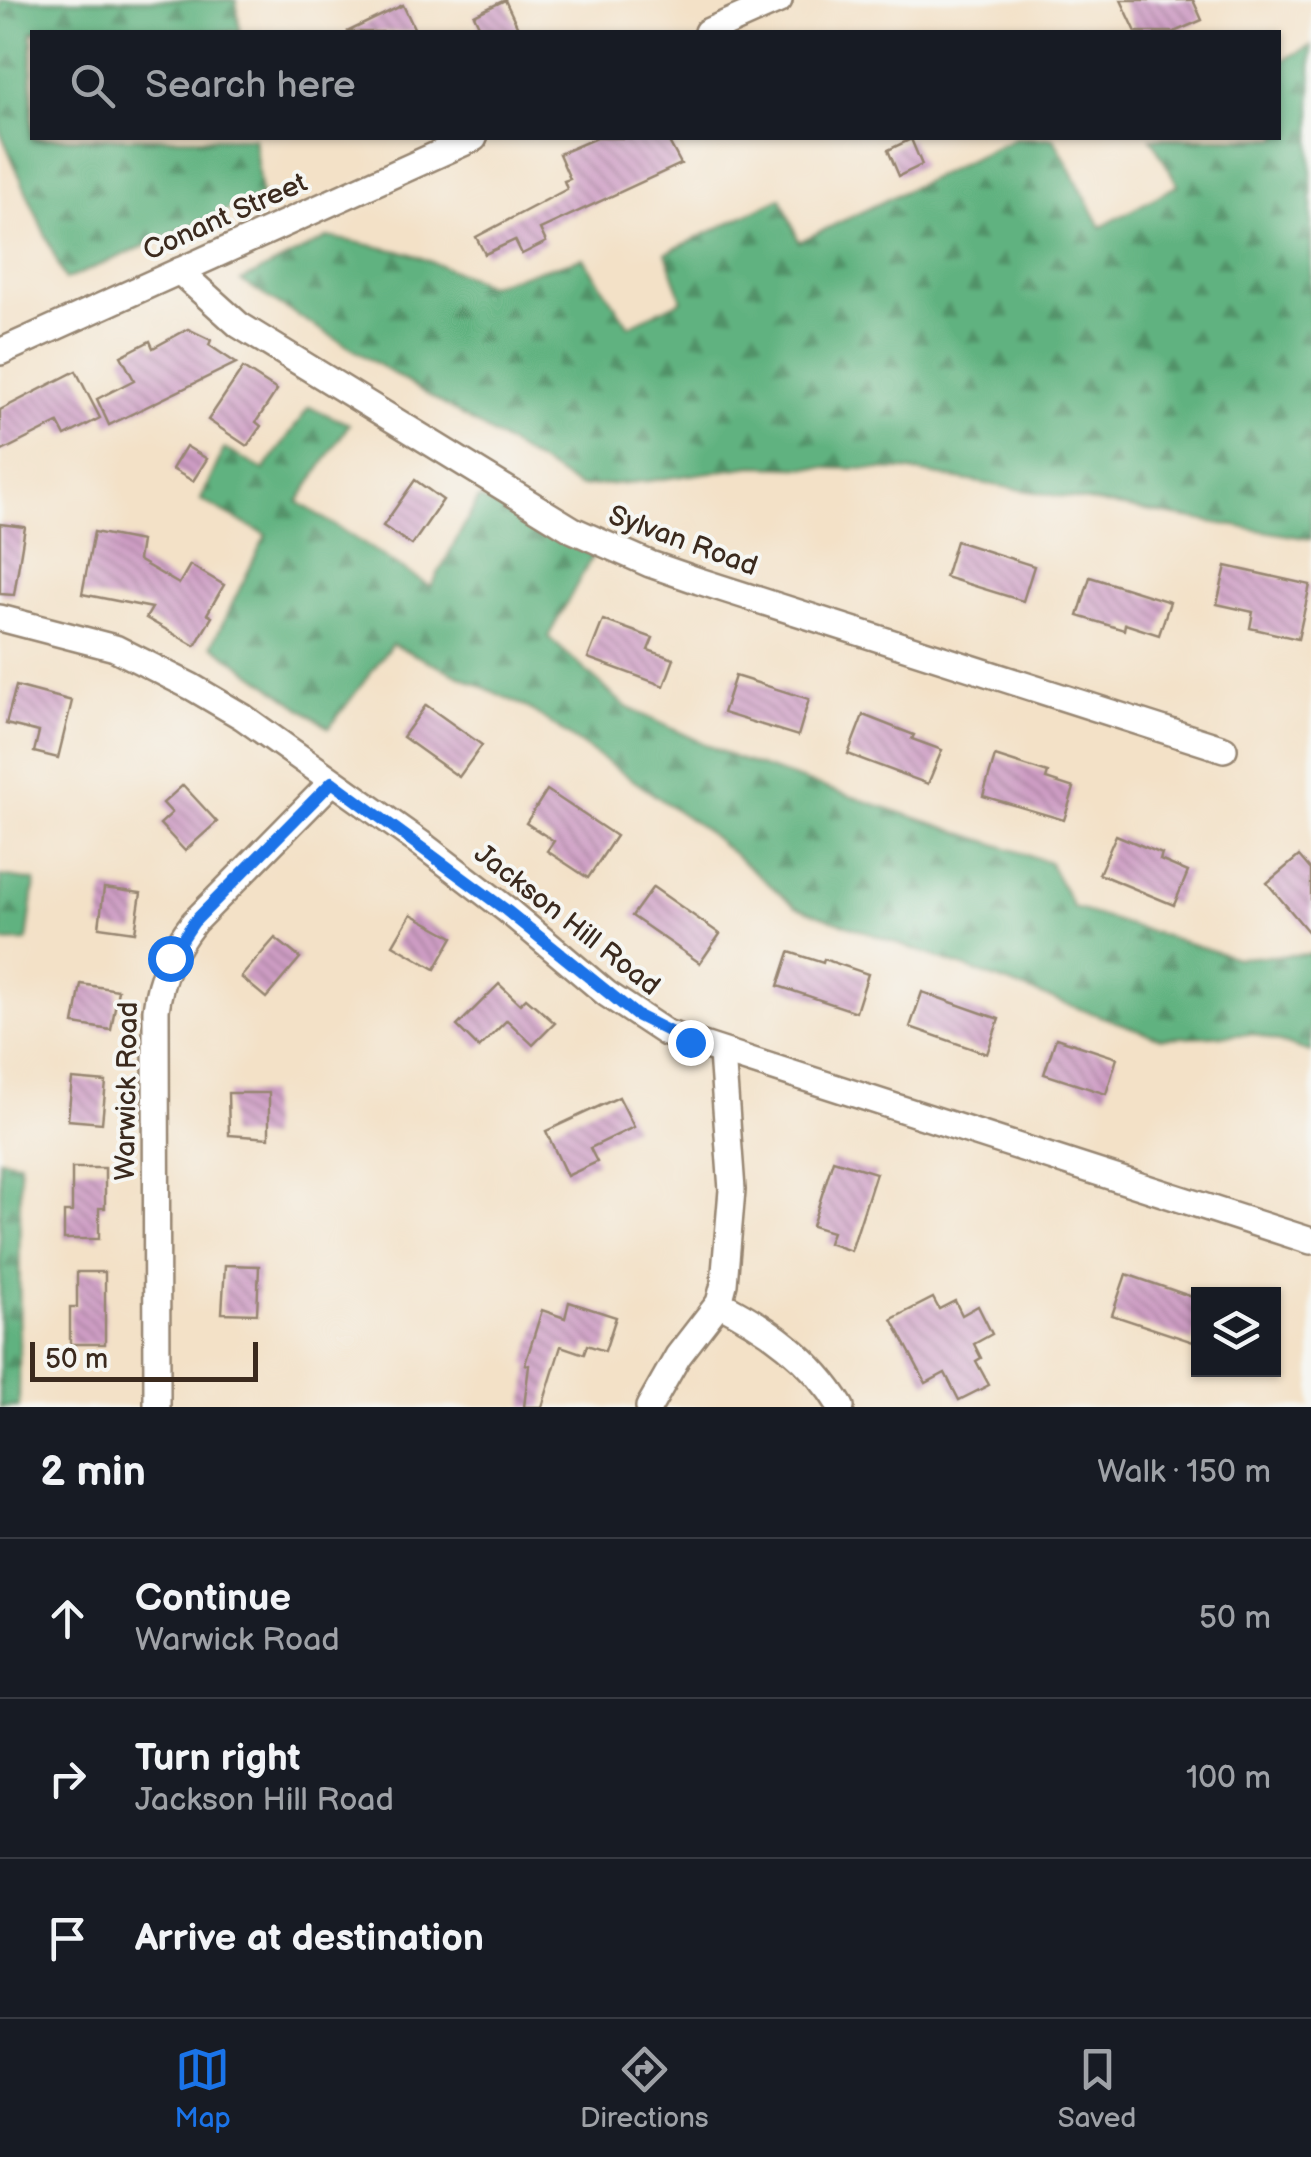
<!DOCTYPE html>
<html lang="en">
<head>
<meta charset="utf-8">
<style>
  body { margin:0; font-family:"Balsamiq Sans",sans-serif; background:#242831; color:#f1f3f6 }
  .controls { position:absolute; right:30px; bottom:30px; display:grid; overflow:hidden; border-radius:0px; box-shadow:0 2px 8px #0004 }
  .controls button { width:90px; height:90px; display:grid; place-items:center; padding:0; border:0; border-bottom:2px solid #363941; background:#171b24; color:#f1f3f6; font:50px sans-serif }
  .scale { position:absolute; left:30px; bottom:25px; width:228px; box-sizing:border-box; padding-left:10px; border:5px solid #3b2a1e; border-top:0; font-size:28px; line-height:35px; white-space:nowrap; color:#3b2a1e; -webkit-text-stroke:8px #f6f6f2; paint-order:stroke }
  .stop { position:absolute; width:30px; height:30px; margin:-22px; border:8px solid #1a73e8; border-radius:50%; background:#fff }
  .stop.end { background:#1a73e8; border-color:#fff; box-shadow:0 2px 10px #0008 }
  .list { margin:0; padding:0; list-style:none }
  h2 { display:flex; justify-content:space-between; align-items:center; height:130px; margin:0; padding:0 40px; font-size:42px }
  h2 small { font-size:32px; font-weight:400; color:#9ea1a6 }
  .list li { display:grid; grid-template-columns:65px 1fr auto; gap:30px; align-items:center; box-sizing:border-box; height:160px; padding:0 40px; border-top:2px solid #363941 }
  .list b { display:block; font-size:38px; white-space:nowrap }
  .list p { margin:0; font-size:32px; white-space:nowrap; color:#9ea1a6 }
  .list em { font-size:32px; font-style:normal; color:#9ea1a6 }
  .icon { flex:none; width:55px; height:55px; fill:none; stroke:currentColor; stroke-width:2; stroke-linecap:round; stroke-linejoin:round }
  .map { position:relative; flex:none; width:1311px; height:1407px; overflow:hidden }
  .search { position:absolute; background:#171b24; box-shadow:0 2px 8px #0004; left:30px; right:30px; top:30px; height:110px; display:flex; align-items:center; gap:25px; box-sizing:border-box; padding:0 35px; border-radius:0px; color:#9ea1a6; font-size:38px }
  .sheet { height:610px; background:#171b24 }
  nav { display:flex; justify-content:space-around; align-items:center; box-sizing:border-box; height:140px; border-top:2px solid #363941; background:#171b24; font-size:28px; color:#9ea1a6 }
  nav a { display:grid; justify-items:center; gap:5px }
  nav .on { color:#1a73e8 }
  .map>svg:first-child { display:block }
</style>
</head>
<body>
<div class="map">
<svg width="1311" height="1407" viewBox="0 0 1311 1407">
  <defs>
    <pattern id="forest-firs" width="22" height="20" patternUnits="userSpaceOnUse" patternTransform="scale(2.5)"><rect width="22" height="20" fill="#61b280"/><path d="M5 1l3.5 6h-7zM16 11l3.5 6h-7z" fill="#519168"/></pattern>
    <pattern id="building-back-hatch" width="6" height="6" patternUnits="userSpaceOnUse" patternTransform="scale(2.5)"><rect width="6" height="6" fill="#ce9dc4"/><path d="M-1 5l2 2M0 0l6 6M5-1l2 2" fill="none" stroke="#a8809f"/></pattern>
  </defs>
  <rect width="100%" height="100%" fill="#f6f6f2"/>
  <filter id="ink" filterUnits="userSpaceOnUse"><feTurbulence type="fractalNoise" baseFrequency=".01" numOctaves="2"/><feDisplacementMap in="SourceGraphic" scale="20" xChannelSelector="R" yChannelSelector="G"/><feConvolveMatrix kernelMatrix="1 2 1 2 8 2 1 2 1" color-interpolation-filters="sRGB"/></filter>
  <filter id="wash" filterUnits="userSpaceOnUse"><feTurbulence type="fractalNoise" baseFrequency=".0048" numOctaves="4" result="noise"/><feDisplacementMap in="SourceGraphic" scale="40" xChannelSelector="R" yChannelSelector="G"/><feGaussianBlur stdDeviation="2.25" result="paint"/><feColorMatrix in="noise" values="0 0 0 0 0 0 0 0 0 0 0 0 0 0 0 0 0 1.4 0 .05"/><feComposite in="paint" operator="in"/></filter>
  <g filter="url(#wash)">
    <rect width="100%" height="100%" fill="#f3e1c7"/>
    <g fill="url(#forest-firs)" stroke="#4e6e4f" stroke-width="2.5">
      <path d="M 0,0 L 236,0 L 240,32 L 32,32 L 32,138 L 254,138 L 261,196 L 65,280 L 0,131 Z"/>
      <path d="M 1311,46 L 1311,539 L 905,470 L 753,466 L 648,481 L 579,487 L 241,281 L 329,237 L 409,253 L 488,285 L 583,258 L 629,326 L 682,300 L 666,253 L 781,198 L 799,242 L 1015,138 L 1054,138 L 1101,227 L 1178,185 L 1151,138 L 1278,138 L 1279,62 Z"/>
      <path d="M 309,407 L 349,424 L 298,502 L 431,587 L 479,498 L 593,555 L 548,637 L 626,707 L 735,758 L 1049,862 L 1074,908 L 1236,958 L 1311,954 L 1311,1052 L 1254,1034 L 1161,1038 L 796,907 L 704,829 L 530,709 L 392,644 L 329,728 L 212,645 L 266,535 L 201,500 L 224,449 L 264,470 Z"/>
      <path d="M 0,876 L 35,881 L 27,941 L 0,942 Z"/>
      <path d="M 0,1159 L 20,1162 L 19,1407 L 0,1407 Z"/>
    </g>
    <g id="blocks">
      <g fill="url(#building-back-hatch)">
        <path d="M 505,0 L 520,32 L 482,32 L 474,15 Z"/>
        <path d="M 1121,0 L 1193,0 L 1202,20 L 1174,32 L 1136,32 Z"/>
        <path d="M 403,5 L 416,32 L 347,32 Z"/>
        <path d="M 596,138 L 667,138 L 681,164 L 540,229 L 546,242 L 522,254 L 515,240 L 485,254 L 476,237 L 567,189 L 564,181 L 570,179 L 559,154 Z"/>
        <path d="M 911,139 L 922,165 L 899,176 L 888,150 Z"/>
        <path d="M 188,329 L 211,340 L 209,345 L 236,363 L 109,425 L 97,399 L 134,380 L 121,356 L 150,341 L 153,348 Z"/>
        <path d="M 243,368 L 277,390 L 256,422 L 261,426 L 247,446 L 208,420 Z"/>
        <path d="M 76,371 L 100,418 L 65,436 L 58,423 L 0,452 L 0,410 Z"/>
        <path d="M 186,446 L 207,459 L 193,481 L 172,469 Z"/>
        <path d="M 415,480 L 443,500 L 412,545 L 383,526 Z"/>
        <path d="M 0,524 L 25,527 L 14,595 L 0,594 Z"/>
        <path d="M 94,532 L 141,541 L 138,560 L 179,584 L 190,565 L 224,585 L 207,614 L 212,617 L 195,646 L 146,618 L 152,608 L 82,594 Z"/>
        <path d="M 956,541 L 1034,566 L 1023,601 L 945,577 Z"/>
        <path d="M 1226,566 L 1310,585 L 1298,639 L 1250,628 L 1253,612 L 1217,604 Z"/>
        <path d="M 1090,577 L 1170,602 L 1159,635 L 1125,624 L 1124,630 L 1078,616 Z"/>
        <path d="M 603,620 L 653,638 L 648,650 L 674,659 L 664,686 L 588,658 Z"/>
        <path d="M 735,676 L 809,699 L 798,736 L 723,713 Z"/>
        <path d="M 16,686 L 72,701 L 58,758 L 34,752 L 39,732 L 6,724 Z"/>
        <path d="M 426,705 L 482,745 L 459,777 L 403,737 Z"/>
        <path d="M 863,715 L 914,735 L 912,739 L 942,750 L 928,784 L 848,754 Z"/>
        <path d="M 995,756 L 1048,773 L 1046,779 L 1074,788 L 1064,820 L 983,796 Z"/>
        <path d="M 183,785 L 217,822 L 185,851 L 160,824 L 172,813 L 163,803 Z"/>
        <path d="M 547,790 L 616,836 L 588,878 L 547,851 L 554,841 L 526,823 Z"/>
        <path d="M 1116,835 L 1162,854 L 1160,860 L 1188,872 L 1174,905 L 1099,874 Z"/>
        <path d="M 1299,856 L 1311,870 L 1311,935 L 1267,883 Z"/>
        <path d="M 653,887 L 720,934 L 700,963 L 632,916 Z"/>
        <path d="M 104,888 L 141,893 L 135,932 L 99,927 Z"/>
        <path d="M 411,914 L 453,937 L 435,969 L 393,945 Z"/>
        <path d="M 275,938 L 300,958 L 266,998 L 241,977 Z"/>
        <path d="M 789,952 L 823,963 L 824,959 L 868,974 L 856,1012 L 778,986 Z"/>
        <path d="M 81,984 L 118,990 L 111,1030 L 74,1024 Z"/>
        <path d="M 499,984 L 520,1004 L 526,998 L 555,1023 L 533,1045 L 507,1020 L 479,1048 L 457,1026 Z"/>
        <path d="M 922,992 L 999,1019 L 987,1054 L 910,1027 Z"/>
        <path d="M 1056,1038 L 1117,1058 L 1106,1094 L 1044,1074 Z"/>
        <path d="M 72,1079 L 106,1082 L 102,1123 L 68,1120 Z"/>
        <path d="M 228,1093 L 269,1093 L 269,1138 L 229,1135 Z"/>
        <path d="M 619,1097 L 634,1127 L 590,1148 L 597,1162 L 567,1176 L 546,1131 Z"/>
        <path d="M 833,1160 L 876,1173 L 851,1251 L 828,1243 L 832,1232 L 812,1226 Z"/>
        <path d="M 72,1168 L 105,1168 L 105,1208 L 99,1208 L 99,1239 L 64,1239 L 64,1212 L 72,1212 Z"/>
        <path d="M 225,1265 L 259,1266 L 257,1314 L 222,1313 Z"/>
        <path d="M 77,1272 L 105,1272 L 105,1344 L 70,1344 L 70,1307 L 77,1307 Z"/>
        <path d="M 1126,1274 L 1198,1299 L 1198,1327 L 1193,1342 L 1112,1315 Z"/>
        <path d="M 933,1298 L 939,1309 L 955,1301 L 962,1315 L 978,1306 L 992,1334 L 974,1344 L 981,1358 L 976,1361 L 989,1385 L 959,1400 L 945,1373 L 926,1383 L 892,1319 Z"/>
        <path d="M 569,1302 L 616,1317 L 605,1351 L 587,1345 L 584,1354 L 561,1346 L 542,1407 L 524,1407 L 529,1365 L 525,1364 L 542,1310 L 565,1318 Z"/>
      </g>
    </g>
  </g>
  <g filter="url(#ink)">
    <use href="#blocks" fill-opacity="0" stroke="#978672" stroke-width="2.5"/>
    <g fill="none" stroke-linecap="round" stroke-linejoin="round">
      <defs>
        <g id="street">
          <path d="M 707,32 L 779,0"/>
          <path d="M 179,271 L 239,325 L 573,530 L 650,564 L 699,581 L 1224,749"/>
          <path d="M 0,352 L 474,138"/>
          <path d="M 0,618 L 115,648 L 192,687 L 243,717 L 420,843 L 506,909 L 607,994 L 666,1033 L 1311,1241"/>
          <path d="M 719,1303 C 768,1328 812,1359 841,1407"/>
          <path d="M 157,1407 L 156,1010 C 160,976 173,949 194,922 L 332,782"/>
          <path d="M 649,1407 L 678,1356 L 719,1303 L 724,1284 L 732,1190 L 722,1053"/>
        </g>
      </defs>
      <use href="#street" stroke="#978672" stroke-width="30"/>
      <use href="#street" stroke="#fff" stroke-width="25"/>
    </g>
  </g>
  <g fill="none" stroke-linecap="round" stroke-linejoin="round" filter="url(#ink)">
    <path stroke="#1a73e8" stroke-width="12" d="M 170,958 L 194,922 L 332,782 L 506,910 L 636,1015 L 690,1042"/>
  </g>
  <g text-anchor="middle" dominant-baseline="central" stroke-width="8" stroke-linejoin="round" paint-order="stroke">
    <g font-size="28" fill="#3b2a1e" stroke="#f6f6f2">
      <text transform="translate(225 217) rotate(-24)">Conant Street</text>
      <text transform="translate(683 541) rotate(20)">Sylvan Road</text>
      <text transform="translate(567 920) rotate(38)">Jackson Hill Road</text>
      <text transform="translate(127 1091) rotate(-89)">Warwick Road</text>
    </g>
  </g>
</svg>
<div class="controls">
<button><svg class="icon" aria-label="layers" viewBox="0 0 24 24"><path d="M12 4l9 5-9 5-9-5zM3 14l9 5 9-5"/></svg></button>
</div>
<div class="scale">50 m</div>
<div class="stop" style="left:170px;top:958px"></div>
<div class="stop end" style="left:690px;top:1042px"></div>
<div class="search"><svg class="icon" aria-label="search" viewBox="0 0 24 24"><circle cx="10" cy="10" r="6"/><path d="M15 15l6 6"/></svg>Search here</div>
</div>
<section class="sheet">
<h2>2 min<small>Walk · 150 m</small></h2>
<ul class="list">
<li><svg class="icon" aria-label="ahead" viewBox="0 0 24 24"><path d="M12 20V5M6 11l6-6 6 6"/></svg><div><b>Continue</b><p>Warwick Road</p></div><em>50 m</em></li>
<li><svg class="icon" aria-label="right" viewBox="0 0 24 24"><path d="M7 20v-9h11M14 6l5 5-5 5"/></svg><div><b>Turn right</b><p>Jackson Hill Road</p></div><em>100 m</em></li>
<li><svg class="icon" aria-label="arrive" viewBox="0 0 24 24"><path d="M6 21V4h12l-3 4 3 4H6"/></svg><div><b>Arrive at destination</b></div></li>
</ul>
</section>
<nav>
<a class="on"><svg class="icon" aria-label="map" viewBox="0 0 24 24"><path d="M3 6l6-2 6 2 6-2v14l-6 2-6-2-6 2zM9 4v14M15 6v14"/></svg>Map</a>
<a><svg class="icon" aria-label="directions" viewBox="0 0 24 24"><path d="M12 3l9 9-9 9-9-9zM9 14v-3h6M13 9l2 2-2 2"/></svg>Directions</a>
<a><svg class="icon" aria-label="saved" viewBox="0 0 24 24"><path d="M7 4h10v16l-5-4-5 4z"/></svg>Saved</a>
</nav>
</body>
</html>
